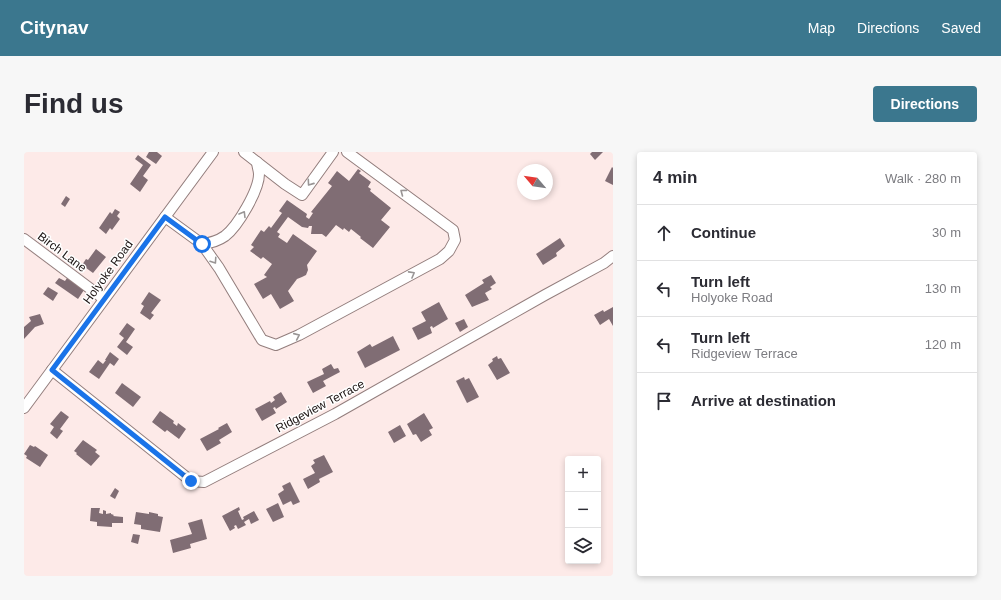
<!DOCTYPE html>
<html lang="en">
<head>
<meta charset="utf-8">
<style>
  body { margin:0; font-family:Helvetica,sans-serif; background:#f7f7f7; color:#2b2b33 }
  .controls { position:absolute; right:12px; bottom:12px; display:grid; overflow:hidden; border-radius:4px; box-shadow:0 2px 6px #0003 }
  .controls button { width:36px; height:36px; display:grid; place-items:center; padding:0; border:0; border-bottom:1px solid #e1e1e2; background:#fff; color:#2b2b33; font:20px sans-serif }
  .compass { position:absolute; left:493px; top:12px; width:36px; height:36px; border-radius:50%; background:#fff; box-shadow:0 2px 6px #0003; rotate:299deg }
  .stop { position:absolute; width:12px; height:12px; margin:-9px; border:3px solid #1a73e8; border-radius:50%; background:#fff }
  .stop.end { background:#1a73e8; border-color:#fff; box-shadow:0 1px 4px #0008 }
  .list { margin:0; padding:0; list-style:none }
  h2 { display:flex; justify-content:space-between; align-items:center; height:52px; margin:0; padding:0 16px; font-size:17px }
  h2 small { font-size:13px; font-weight:400; color:#7c7c81 }
  .list li { display:grid; grid-template-columns:26px 1fr auto; gap:12px; align-items:center; box-sizing:border-box; height:56px; padding:0 16px; border-top:1px solid #e1e1e2 }
  .list b { display:block; font-size:15px; white-space:nowrap }
  .list p { margin:0; font-size:13px; white-space:nowrap; color:#7c7c81 }
  .list em { font-size:13px; font-style:normal; color:#7c7c81 }
  .icon { flex:none; width:22px; height:22px; fill:none; stroke:currentColor; stroke-width:2; stroke-linecap:round; stroke-linejoin:round }
  .map { position:relative; flex:none; width:589px; height:424px; overflow:hidden; border-radius:4px }
  header { display:flex; align-items:center; gap:24px; box-sizing:border-box; height:56px; padding:0 20px; background:#3b778e; color:#fff }
  header strong { font-size:19px }
  nav { display:flex; gap:22px; margin-inline-start:auto; font-size:14px }
  .intro { display:flex; align-items:center; justify-content:space-between; box-sizing:border-box; height:96px; padding:0 24px }
  h1 { margin:0; font-size:28px }
  .button { padding:10px 18px; border-radius:4px; background:#3b778e; color:#fff; font-size:14px; font-weight:700 }
  main { display:flex; gap:24px; padding:0 24px }
  aside { flex:1; background:#fff; border-radius:4px; box-shadow:0 2px 6px #0003 }
  .map>svg:first-child { display:block }
</style>
</head>
<body>
<header>
<strong>Citynav</strong>
<nav><a>Map</a><a>Directions</a><a>Saved</a></nav>
</header>
<div class="intro"><h1>Find us</h1><a class="button">Directions</a></div>
<main>
<div class="map">
<svg width="589" height="424" viewBox="0 0 589 424">
  <rect width="100%" height="100%" fill="#fdeae8"/>
  <g fill="#806d74">
    <path d="M 125,0 L 133,0 L 138,4 L 132,12 L 122,5 Z"/>
    <path d="M 568,0 L 579,0 L 571,8 L 566,2 Z"/>
    <path d="M 114,3 L 127,13 L 119,24 L 124,28 L 116,40 L 106,32 L 119,13 L 111,7 Z"/>
    <path d="M 588,15 L 589,16 L 589,33 L 581,29 Z"/>
    <path d="M 334,17 L 337,19 L 335,21 L 347,30 L 344,35 L 347,37 L 346,39 L 367,56 L 357,68 L 366,75 L 349,96 L 336,86 L 337,85 L 327,77 L 325,80 L 320,76 L 319,78 L 312,73 L 302,85 L 298,82 L 287,82 L 288,74 L 285,74 L 284,76 L 278,75 L 264,65 L 253,80 L 256,82 L 254,85 L 263,91 L 269,82 L 293,99 L 283,113 L 284,118 L 282,123 L 278,125 L 273,127 L 264,139 L 270,149 L 256,157 L 247,142 L 239,147 L 230,132 L 243,125 L 240,123 L 248,112 L 239,105 L 237,107 L 226,99 L 230,95 L 227,93 L 237,78 L 240,80 L 245,74 L 247,76 L 258,61 L 255,59 L 263,48 L 283,62 L 282,65 L 285,67 L 289,61 L 287,60 L 308,34 L 304,31 L 313,19 L 325,29 Z"/>
    <path d="M 42,44 L 46,47 L 41,55 L 37,52 Z"/>
    <path d="M 91,57 L 96,60 L 93,64 L 96,67 L 88,78 L 86,76 L 82,82 L 75,76 L 86,60 L 88,62 Z"/>
    <path d="M 536,86 L 541,94 L 532,101 L 533,104 L 519,113 L 512,102 Z"/>
    <path d="M 72,97 L 82,105 L 69,121 L 58,113 L 62,107 L 64,108 Z"/>
    <path d="M 467,123 L 472,131 L 466,135 L 468,137 L 461,141 L 465,148 L 448,155 L 441,143 L 460,131 L 458,128 Z"/>
    <path d="M 35,126 L 41,129 L 43,126 L 60,138 L 54,147 L 31,131 Z"/>
    <path d="M 24,135 L 34,141 L 29,149 L 19,142 Z"/>
    <path d="M 125,140 L 137,148 L 127,161 L 130,163 L 126,168 L 116,161 L 120,154 L 117,152 Z"/>
    <path d="M 415,150 L 424,167 L 409,176 L 408,174 L 406,175 L 408,181 L 394,188 L 388,176 L 402,169 L 397,160 Z"/>
    <path d="M 589,155 L 589,174 L 585,167 L 576,173 L 570,163 L 579,158 L 580,160 Z"/>
    <path d="M 16,162 L 20,172 L 11,175 L 0,187 L 0,175 L 7,169 L 5,165 Z"/>
    <path d="M 440,167 L 444,175 L 436,180 L 431,171 Z"/>
    <path d="M 103,171 L 111,177 L 102,190 L 109,195 L 103,203 L 93,195 L 100,186 L 95,182 Z"/>
    <path d="M 369,184 L 376,198 L 341,216 L 333,200 L 346,192 L 348,195 Z"/>
    <path d="M 86,200 L 95,207 L 90,214 L 86,211 L 75,227 L 65,220 L 74,208 L 79,212 L 82,208 L 81,208 Z"/>
    <path d="M 473,204 L 474,207 L 477,206 L 486,221 L 473,228 L 464,213 L 469,209 L 468,207 Z"/>
    <path d="M 307,212 L 310,217 L 314,216 L 316,220 L 299,229 L 302,234 L 289,241 L 283,230 L 300,222 L 298,217 Z"/>
    <path d="M 440,225 L 441,228 L 445,226 L 455,245 L 443,251 L 432,229 Z"/>
    <path d="M 98,231 L 117,245 L 109,255 L 91,241 Z"/>
    <path d="M 257,240 L 263,250 L 252,257 L 251,255 L 249,256 L 252,261 L 238,269 L 231,257 L 246,249 L 247,251 L 251,248 L 249,245 Z"/>
    <path d="M 37,259 L 45,265 L 36,277 L 39,279 L 33,287 L 26,281 L 30,275 L 26,272 Z"/>
    <path d="M 136,259 L 150,269 L 149,271 L 153,274 L 154,271 L 162,277 L 155,287 L 143,278 L 141,280 L 128,270 Z"/>
    <path d="M 400,261 L 409,276 L 405,278 L 408,283 L 397,290 L 392,282 L 389,283 L 383,272 Z"/>
    <path d="M 203,271 L 208,280 L 195,288 L 197,291 L 183,299 L 176,287 L 195,277 L 194,276 Z"/>
    <path d="M 376,273 L 382,284 L 370,291 L 364,280 Z"/>
    <path d="M 59,288 L 73,298 L 71,300 L 76,304 L 67,314 L 52,302 L 53,301 L 50,299 Z"/>
    <path d="M 6,293 L 10,295 L 11,294 L 24,303 L 16,315 L 2,306 L 3,304 L 0,302 Z"/>
    <path d="M 300,303 L 309,320 L 295,327 L 296,330 L 284,337 L 279,327 L 291,321 L 287,314 L 291,311 L 289,308 Z"/>
    <path d="M 266,330 L 276,350 L 269,353 L 267,349 L 259,353 L 254,342 L 260,338 L 258,334 Z"/>
    <path d="M 91,336 L 95,339 L 91,347 L 86,344 Z"/>
    <path d="M 254,351 L 260,365 L 249,370 L 242,357 Z"/>
    <path d="M 215,355 L 216,358 L 214,359 L 218,368 L 220,367 L 219,365 L 230,359 L 235,368 L 227,372 L 225,367 L 220,370 L 222,373 L 214,377 L 212,373 L 210,374 L 211,376 L 206,379 L 198,364 Z"/>
    <path d="M 67,356 L 76,356 L 75,361 L 79,362 L 79,358 L 82,359 L 82,362 L 87,361 L 87,362 L 90,363 L 89,364 L 99,365 L 99,371 L 88,371 L 88,375 L 73,374 L 73,370 L 66,369 Z"/>
    <path d="M 112,360 L 125,362 L 125,360 L 134,362 L 134,364 L 139,365 L 136,380 L 117,377 L 117,373 L 110,372 Z"/>
    <path d="M 178,367 L 183,387 L 166,392 L 167,396 L 149,401 L 146,388 L 168,382 L 164,371 Z"/>
    <path d="M 109,382 L 116,383 L 114,392 L 107,390 Z"/>
  </g>
  <g fill="none" stroke-linecap="round" stroke-linejoin="round">
    <defs>
      <g id="minor">
        <path d="M 220,0 L 261,32 L 278,43 L 309,0"/>
        <path d="M 141,65 L 178,92 L 195,116 L 238,188 L 252,193 L 275,183 L 416,107 L 425,99 L 431,88 L 429,78 L 323,0"/>
        <path d="M 0,87 L 80,147"/>
        <path d="M 178,92 C 187,91 194,89 201,84 C 214,74 235,38 235,22 C 235,18 233,14 233,10"/>
        <path d="M 28,218 L 167,329 L 180,330 L 311,262 L 521,143 L 580,111 L 589,104"/>
        <path d="M 0,256 L 189,0"/>
      </g>
    </defs>
    <use href="#minor" stroke="#937e7d" stroke-width="12"/>
    <use href="#minor" stroke="#fff" stroke-width="10"/>
  </g>
  <defs><path id="oneway-chevron" d="M-2-3.5L2.5 0L-2 3.5" fill="none" stroke-width="1.6" stroke-linecap="round" stroke-linejoin="round"/></defs>
  <g stroke="#999595">
    <use href="#oneway-chevron" transform="translate(286 31) rotate(125)"/>
    <use href="#oneway-chevron" transform="translate(379 40) rotate(-143)"/>
    <use href="#oneway-chevron" transform="translate(219 62) rotate(-59)"/>
    <use href="#oneway-chevron" transform="translate(190 109) rotate(56)"/>
    <use href="#oneway-chevron" transform="translate(388 122) rotate(-29)"/>
    <use href="#oneway-chevron" transform="translate(273 184) rotate(-24)"/>
  </g>
  <g fill="none" stroke-linecap="round" stroke-linejoin="round">
    <path stroke="#1a73e8" stroke-width="5" d="M 167,329 L 28,218 L 141,65 L 178,92"/>
  </g>
  <g text-anchor="middle" dominant-baseline="central" stroke-width="3" stroke-linejoin="round" paint-order="stroke">
    <g font-size="12" fill="#1c1413" stroke="#fff">
      <text transform="translate(38 100) rotate(37)">Birch Lane</text>
      <text transform="translate(84 120) rotate(-54)">Holyoke Road</text>
      <text transform="translate(296 254) rotate(-28)">Ridgeview Terrace</text>
    </g>
  </g>
</svg>
<div class="controls">
<button>+</button>
<button>−</button>
<button><svg class="icon" aria-label="layers" viewBox="0 0 24 24"><path d="M12 4l9 5-9 5-9-5zM3 14l9 5 9-5"/></svg></button>
</div>
<svg class="compass" viewBox="-18 -18 36 36"><path d="M0-13l5 13h-10z" fill="#e53935"/><path d="M0 13l5-13h-10z" fill="#7c7c81"/></svg>
<div class="stop" style="left:178px;top:92px"></div>
<div class="stop end" style="left:167px;top:329px"></div>
</div>
<aside>
<h2>4 min<small>Walk · 280 m</small></h2>
<ul class="list">
<li><svg class="icon" aria-label="ahead" viewBox="0 0 24 24"><path d="M12 20V5M6 11l6-6 6 6"/></svg><div><b>Continue</b></div><em>30 m</em></li>
<li><svg class="icon" aria-label="left" viewBox="0 0 24 24"><path d="M17 20v-9H6M10 6l-5 5 5 5"/></svg><div><b>Turn left</b><p>Holyoke Road</p></div><em>130 m</em></li>
<li><svg class="icon" aria-label="left" viewBox="0 0 24 24"><path d="M17 20v-9H6M10 6l-5 5 5 5"/></svg><div><b>Turn left</b><p>Ridgeview Terrace</p></div><em>120 m</em></li>
<li><svg class="icon" aria-label="arrive" viewBox="0 0 24 24"><path d="M6 21V4h12l-3 4 3 4H6"/></svg><div><b>Arrive at destination</b></div></li>
</ul>
</aside>
</main>
</body>
</html>
